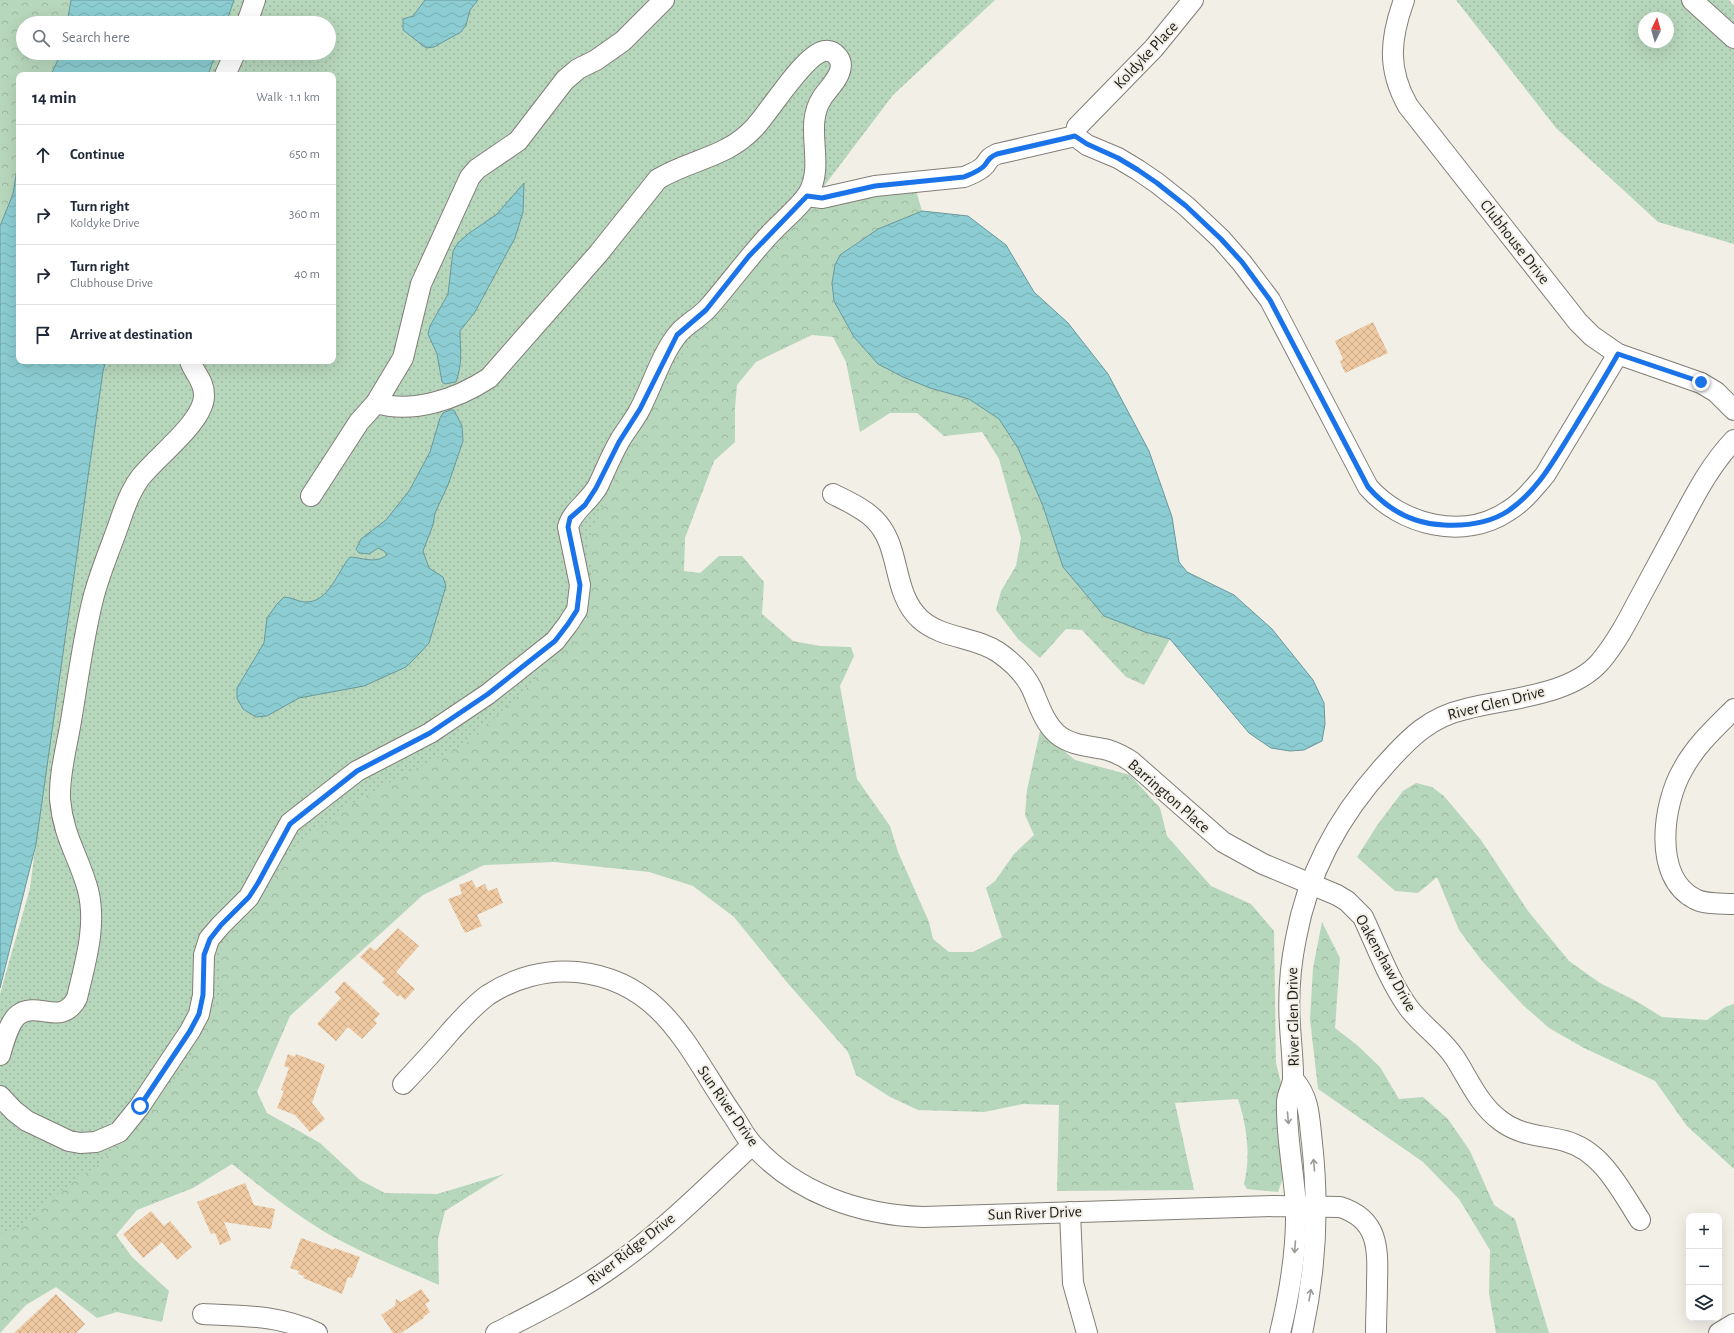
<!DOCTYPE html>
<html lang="en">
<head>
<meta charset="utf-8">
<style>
  body { margin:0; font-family:"Alegreya Sans",sans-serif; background:#f2f2f3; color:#1f2937 }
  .controls { position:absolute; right:12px; bottom:12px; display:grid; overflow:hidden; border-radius:8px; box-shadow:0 4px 16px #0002 }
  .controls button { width:36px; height:36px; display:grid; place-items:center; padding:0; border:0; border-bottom:1px solid #e0e1e3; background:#fff; color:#1f2937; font:20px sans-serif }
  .compass { position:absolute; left:1638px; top:12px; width:36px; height:36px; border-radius:50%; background:#fff; box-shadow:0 4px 16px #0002; rotate:5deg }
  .stop { position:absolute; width:12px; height:12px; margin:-9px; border:3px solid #1a73e8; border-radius:50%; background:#fff }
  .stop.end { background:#1a73e8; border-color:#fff; box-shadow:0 1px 4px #0008 }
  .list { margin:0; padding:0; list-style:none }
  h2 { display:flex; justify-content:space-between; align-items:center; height:52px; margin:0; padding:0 16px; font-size:17px }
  h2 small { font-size:13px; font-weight:400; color:#747a83 }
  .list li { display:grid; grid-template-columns:26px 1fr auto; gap:12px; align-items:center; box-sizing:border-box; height:60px; padding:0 16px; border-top:1px solid #e0e1e3 }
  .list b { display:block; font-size:15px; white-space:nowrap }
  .list p { margin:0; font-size:13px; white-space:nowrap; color:#747a83 }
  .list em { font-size:13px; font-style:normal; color:#747a83 }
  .icon { flex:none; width:22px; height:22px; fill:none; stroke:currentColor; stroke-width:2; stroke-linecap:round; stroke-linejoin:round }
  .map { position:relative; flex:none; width:1734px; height:1333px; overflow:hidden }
  .search { position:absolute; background:#fff; box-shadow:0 4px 16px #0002; left:16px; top:16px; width:320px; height:44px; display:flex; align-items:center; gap:10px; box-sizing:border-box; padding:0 14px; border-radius:22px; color:#747a83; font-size:15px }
  .panel { position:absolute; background:#fff; box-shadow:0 4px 16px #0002; left:16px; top:72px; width:320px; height:292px; border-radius:8px }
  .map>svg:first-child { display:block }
</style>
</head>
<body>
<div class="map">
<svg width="1734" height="1333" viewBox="0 0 1734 1333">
  <defs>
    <pattern id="grass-dots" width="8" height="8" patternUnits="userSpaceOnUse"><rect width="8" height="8" fill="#b7d7bc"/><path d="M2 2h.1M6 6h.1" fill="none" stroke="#9db8a1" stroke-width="1.8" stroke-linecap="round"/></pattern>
    <pattern id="forest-crowns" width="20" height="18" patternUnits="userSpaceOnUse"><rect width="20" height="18" fill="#b7d7bc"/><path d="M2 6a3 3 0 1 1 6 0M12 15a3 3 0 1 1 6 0" fill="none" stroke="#9db8a1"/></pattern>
    <pattern id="water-waves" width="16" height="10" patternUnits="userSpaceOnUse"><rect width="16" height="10" fill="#8bcdd2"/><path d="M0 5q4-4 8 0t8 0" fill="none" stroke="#78b0b4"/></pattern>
    <pattern id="building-cross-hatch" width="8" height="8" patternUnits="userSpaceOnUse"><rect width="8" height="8" fill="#edc8a1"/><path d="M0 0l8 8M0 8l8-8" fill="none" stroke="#cbab8a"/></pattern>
  </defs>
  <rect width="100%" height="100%" fill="#f2efe7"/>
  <g fill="url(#grass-dots)" fill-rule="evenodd">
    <path d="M 233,0 L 995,0 L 893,95 L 697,354 L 601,603 L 192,1082 L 0,1271 L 0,994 L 30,888 L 66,606 L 103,371 L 107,361 L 333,361 L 333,75 L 207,75 L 215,53 L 329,53 L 329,23 L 225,23 Z"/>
    <path d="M 1456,0 L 1729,0 L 1734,6 L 1734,244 L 1658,222 L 1556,128 ZM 1644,18 L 1668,18 L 1668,42 L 1644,42 Z"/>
  </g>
  <g fill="url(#forest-crowns)">
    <path d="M 0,0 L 71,0 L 67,23 L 23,23 L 23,53 L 63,53 L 60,75 L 19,75 L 19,178 L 0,226 Z"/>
    <path d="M 915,187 L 922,211 L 878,229 L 930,388 L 969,399 L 999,419 L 1018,448 L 1043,506 L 1063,567 L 1104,616 L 1145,632 L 1170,639 L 1144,685 L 1126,677 L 1082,630 L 1066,629 L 1040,658 L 1018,639 L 996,610 L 1001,591 L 1016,566 L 1021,538 L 999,459 L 982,432 L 944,436 L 917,413 L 890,413 L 860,432 L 846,362 L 833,337 L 812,335 L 756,362 L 737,385 L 735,408 L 735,442 L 714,461 L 685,538 L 684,571 L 700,573 L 719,556 L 742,556 L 764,582 L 762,614 L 793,641 L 820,646 L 851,647 L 854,656 L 840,686 L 857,779 L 890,826 L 898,852 L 929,922 L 933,939 L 949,952 L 973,952 L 1002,937 L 986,888 L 995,881 L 1014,854 L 1034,835 L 1025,815 L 1027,790 L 1040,731 L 1075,760 L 1130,775 L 1160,808 L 1167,836 L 1211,886 L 1251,904 L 1274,931 L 1276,1063 L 1281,1083 L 1285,1158 L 1283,1178 L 1278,1192 L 1247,1189 L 1244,1184 C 1251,1157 1247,1126 1238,1099 L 1175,1103 L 1194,1190 L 1057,1191 L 1059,1105 L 1023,1104 L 984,1112 L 918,1110 L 890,1097 L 856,1075 L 848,1052 L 785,980 L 734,917 L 693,886 L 649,872 L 554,862 L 484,865 L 423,895 L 290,1016 L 257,1092 L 267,1113 L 320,1143 L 360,1180 L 385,1193 L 437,1194 L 504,1174 L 445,1211 L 438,1239 L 439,1285 C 400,1268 359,1252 323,1231 C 291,1211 261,1187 232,1164 L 193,1188 L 137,1210 L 116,1235 L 132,1257 L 169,1291 L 162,1322 L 117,1312 L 97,1318 L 56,1287 L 26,1305 L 0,1333 L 0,1234 L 18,1229 L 61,1191 L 99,1164 L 182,1074 L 222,990 L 219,957 L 229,928 L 250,910 L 293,850 L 346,807 L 403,775 L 463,746 L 525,690 L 581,621 L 593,575 L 587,549 L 593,526 L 635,437 L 688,344 L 776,240 L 810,205 Z"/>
    <path d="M 1416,783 L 1432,787 L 1444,796 L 1481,840 L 1528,911 L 1569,961 L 1600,983 L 1636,1001 L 1662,1017 L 1707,1020 L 1725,1007 L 1734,1004 L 1734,1169 L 1687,1126 L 1655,1081 L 1584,1048 L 1549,1028 L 1523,1005 L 1482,961 L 1459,930 L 1437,877 L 1418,893 L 1395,891 L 1357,857 L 1378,824 L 1403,791 Z"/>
    <path d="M 1322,922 L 1340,958 L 1335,1028 L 1357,1045 L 1380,1067 L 1399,1099 L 1423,1097 L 1448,1119 L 1470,1151 L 1494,1205 L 1515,1219 L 1549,1333 L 1496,1333 L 1489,1293 L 1490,1250 L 1459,1199 L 1423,1162 L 1318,1089 L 1310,1019 L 1313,968 Z"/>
  </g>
  <g fill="url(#water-waves)" stroke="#6a989b">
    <path d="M 71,0 L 234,0 L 226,23 L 67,23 Z"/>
    <path d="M 425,0 L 478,0 L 470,10 L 466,25 L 461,32 L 434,47 L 426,48 L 403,30 L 403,19 L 413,16 Z"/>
    <path d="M 61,53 L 216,53 L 208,75 L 51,75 Z"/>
    <path d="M 19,156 L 19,361 L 106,361 L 103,371 L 36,844 L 0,988 L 0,226 L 13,194 Z"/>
    <path d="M 524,183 L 523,212 L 515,238 L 475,312 L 460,331 C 460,351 463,362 456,382 L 445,384 L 442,382 L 437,354 L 428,334 L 430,326 L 448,294 L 453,251 L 458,243 L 468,234 L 497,214 Z"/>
    <path d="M 922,211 L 968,216 L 1006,245 L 1034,292 L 1068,323 L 1108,374 L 1149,451 L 1172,517 L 1179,562 L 1187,572 L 1234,595 L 1272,629 L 1313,680 L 1324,703 L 1325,724 L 1322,741 L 1304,750 L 1290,751 L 1271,748 L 1249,733 L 1170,639 L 1145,632 L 1104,616 L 1063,567 L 1043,506 L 1018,448 L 999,419 L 969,399 L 930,388 L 903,377 L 878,364 L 854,337 L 834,301 L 832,283 L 835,265 L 840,255 L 878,229 Z"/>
    <path d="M 450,410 L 454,410 L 462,426 L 463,441 L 448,485 L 435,513 L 433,525 L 423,551 L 429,568 L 443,577 L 446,586 L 429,643 L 419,654 L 406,667 L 364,686 L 299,698 L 267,716 L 256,717 L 243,709 L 237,698 L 237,688 L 264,643 L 267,618 L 277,604 L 284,597 C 292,597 298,602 305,602 C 329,603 337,572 350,557 C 364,558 375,564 387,555 L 384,551 L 378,548 L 369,554 L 359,553 L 356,549 L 361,539 L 386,520 L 409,491 L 430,452 L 440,418 L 443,413 Z"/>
  </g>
  <g fill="url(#building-cross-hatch)">
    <path d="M 1373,322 L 1388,353 L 1345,373 L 1340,361 L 1343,359 L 1335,341 Z"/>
    <path d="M 472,880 L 476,888 L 485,884 L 488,891 L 497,888 L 503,903 L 477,915 L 482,926 L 465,933 L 448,899 L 462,894 L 459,885 Z"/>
    <path d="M 398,928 L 419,946 L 396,972 L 415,989 L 405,1000 L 400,995 L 398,997 L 382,982 L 385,979 L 360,957 L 370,947 L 375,951 Z"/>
    <path d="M 344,981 L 380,1014 L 374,1020 L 377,1023 L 362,1039 L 348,1027 L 336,1041 L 317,1024 L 341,998 L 335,992 Z"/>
    <path d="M 288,1054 L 295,1057 L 296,1054 L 325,1065 L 312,1103 L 325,1119 L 310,1132 L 295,1115 L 277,1108 L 284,1091 L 281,1090 L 289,1068 L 284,1066 Z"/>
    <path d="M 245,1183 L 254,1205 L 275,1209 L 271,1229 L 224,1222 L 231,1240 L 220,1245 L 215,1233 L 211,1234 L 197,1202 Z"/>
    <path d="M 151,1211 L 164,1226 L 170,1221 L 192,1247 L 177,1260 L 162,1242 L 143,1258 L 123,1234 Z"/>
    <path d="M 301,1238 L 334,1250 L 334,1248 L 360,1257 L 352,1278 L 348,1277 L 342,1294 L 303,1278 L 304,1276 L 298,1274 L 299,1271 L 290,1268 Z"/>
    <path d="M 421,1289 L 430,1301 L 425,1304 L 430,1312 L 423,1317 L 424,1318 L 401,1333 L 393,1333 L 381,1315 L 395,1306 L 396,1299 L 401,1302 Z"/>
    <path d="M 56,1294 L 85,1324 L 76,1333 L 14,1333 Z"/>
  </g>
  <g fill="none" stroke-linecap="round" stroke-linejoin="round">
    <defs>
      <g id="minor">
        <path d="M 1193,0 L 1154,48 L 1077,127 L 1075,136 L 1087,145 L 1118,158 L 1138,170 L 1157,183 L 1186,206 L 1221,239 L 1242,263 L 1270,300 L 1368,487 C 1401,525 1464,541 1508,511 C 1523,502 1534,488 1545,475 L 1618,354"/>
        <path d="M 1404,0 C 1390,39 1387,69 1408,106 L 1578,322 L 1592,336 L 1618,354 L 1701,383 L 1716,392 L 1734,410"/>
        <path d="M 1692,0 L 1734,38"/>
        <path d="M 247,23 L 255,0"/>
        <path d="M 225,75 L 235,53"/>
        <path d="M 807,196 L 822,198 L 875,186 L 964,177 C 971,174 980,171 985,165 C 989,159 990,157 997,154 L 1075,136"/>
        <path d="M 833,494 C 847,501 863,508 874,519 C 902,546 891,592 920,619 C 942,639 974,636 998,652 C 1011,661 1025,674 1032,689 C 1039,705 1044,722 1057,734 C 1071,746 1091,746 1108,750 C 1117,753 1125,757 1132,762 L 1223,842 L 1263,864 L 1337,895 L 1347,901 L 1363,917 C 1377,947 1389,980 1408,1007 C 1422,1026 1442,1038 1455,1058 C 1469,1080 1479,1105 1501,1121 C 1521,1136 1542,1135 1565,1141 C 1602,1151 1620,1189 1640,1220"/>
        <path d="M 311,496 L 359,422 L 376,403 L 403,358 L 421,284 L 470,177 L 477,169 L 518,141 L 565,80 L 578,69 L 596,60 L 623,41 L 664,0"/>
        <path d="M 1734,709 C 1715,728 1696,745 1683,769 C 1663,803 1652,877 1695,899 C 1706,905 1722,903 1734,904"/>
        <path d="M 0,1055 C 3,1044 10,1021 18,1015 C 38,1000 61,1028 77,998 C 85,963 97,926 88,890 C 79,857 63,836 60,799 C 59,773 67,746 71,721 C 78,680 83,639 93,599 C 100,571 112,545 121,518 C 126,503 131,490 140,478 C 156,457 205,421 204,395 C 204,380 194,373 190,361"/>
        <path d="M 1294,1080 C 1310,1099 1309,1118 1312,1143 C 1319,1207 1316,1270 1302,1333"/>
        <path d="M 403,1084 C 419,1067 435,1050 450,1032 C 462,1019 474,1005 488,995 C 514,978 546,969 577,972 C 665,981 690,1054 734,1117 C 740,1126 745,1137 753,1145 C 796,1193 860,1215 923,1217 L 1274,1206 L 1340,1207 C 1379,1219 1378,1249 1377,1283 C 1377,1300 1376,1316 1376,1333"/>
        <path d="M 0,1096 L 14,1111 L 27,1121 L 69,1141 L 80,1143 L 96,1142 L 119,1132 L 140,1106 L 190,1031 L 199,1014 L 203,995 L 204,955 L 209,939 L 221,925 L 249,897 L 290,823 L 357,771 L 430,733 L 488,694 L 555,641 L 568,624 L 577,610 L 580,585 L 568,527 C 572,511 589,502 598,486 C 605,471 611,456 619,442 C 625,431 634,421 640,409 C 652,386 662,353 678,334 C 686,324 699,318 708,308 C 730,283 749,256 772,232 C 783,220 799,208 808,194 C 826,164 803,127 822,98 C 829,87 848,71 838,57 C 834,52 829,50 824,51 C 804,55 770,111 755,127 C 727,158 691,159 658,179 L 598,254 L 489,378 C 457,399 413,414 376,403"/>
        <path d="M 1070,1212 L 1073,1283 L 1087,1333"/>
        <path d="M 203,1314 C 244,1316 279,1315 317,1333"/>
        <path d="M 496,1333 C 537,1312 578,1292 615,1265 C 665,1230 708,1186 752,1145"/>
        <path d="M 1280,1333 C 1290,1292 1297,1250 1296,1207 C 1294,1172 1286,1137 1287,1102 C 1287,1093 1294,1085 1293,1076 C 1293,1059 1291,1043 1290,1026 C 1288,996 1290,967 1296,938 C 1308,872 1341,813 1386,764 C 1410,737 1430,717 1466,709 C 1508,698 1570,696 1600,662 C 1616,643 1627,622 1638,601 C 1652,575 1666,549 1680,523 C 1696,493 1711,464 1734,440"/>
        <path d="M 1719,1333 L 1734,1324"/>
      </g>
    </defs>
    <use href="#minor" stroke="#817e77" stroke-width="22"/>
    <use href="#minor" stroke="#fff" stroke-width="20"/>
  </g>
  <defs><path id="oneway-shaft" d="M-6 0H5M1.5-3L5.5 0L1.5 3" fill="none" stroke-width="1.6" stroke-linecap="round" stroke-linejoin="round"/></defs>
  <g stroke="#9a9998">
    <use href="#oneway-shaft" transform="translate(1288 1118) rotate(85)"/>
    <use href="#oneway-shaft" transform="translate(1314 1165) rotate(-95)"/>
    <use href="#oneway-shaft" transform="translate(1295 1247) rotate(94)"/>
    <use href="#oneway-shaft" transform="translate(1310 1295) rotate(-80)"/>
  </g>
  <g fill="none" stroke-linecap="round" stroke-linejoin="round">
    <path stroke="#1a73e8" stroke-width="5" d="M 140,1106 L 190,1031 L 199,1014 L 203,995 L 204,955 L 210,939 L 221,925 L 249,897 L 258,883 L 290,824 L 357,771 L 430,733 L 488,694 L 555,641 L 568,624 L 577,610 L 580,585 L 568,527 L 570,518 L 585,505 L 596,488 L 619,442 L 640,409 L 677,335 L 706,310 L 749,256 L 807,196 L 822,198 L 875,186 L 964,177 C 971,174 980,171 985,165 C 989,159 990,157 997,154 L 1075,136 L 1087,144 L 1118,158 L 1138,170 L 1157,183 L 1186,206 L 1221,239 L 1242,262 L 1270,300 L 1368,487 C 1388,510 1413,524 1444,525 C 1466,526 1490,523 1508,511 C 1538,491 1555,458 1574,428 C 1589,403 1604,379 1618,354 L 1701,382"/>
  </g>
  <g text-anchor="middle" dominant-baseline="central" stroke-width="4" stroke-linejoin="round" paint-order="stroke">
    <g font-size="16" fill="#1e1d1a" stroke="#f2efe7">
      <text transform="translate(1146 55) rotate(-47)">Koldyke Place</text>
      <text transform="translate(1515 242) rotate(52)">Clubhouse Drive</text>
      <text transform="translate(1496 703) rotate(-14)">River Glen Drive</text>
      <text transform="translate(1169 796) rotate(41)">Barrington Place</text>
      <text transform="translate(1386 963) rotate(61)">Oakenshaw Drive</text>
      <text transform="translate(1293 1017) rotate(-91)">River Glen Drive</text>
      <text transform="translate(728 1106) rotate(55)">Sun River Drive</text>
      <text transform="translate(1035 1213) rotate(-2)">Sun River Drive</text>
      <text transform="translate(631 1249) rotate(-38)">River Ridge Drive</text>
    </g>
  </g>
</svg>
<div class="controls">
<button>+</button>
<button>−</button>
<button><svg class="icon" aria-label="layers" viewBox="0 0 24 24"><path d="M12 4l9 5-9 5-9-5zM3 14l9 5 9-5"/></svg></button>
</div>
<svg class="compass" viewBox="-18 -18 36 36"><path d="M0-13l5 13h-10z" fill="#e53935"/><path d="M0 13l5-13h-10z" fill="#747a83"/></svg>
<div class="stop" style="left:140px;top:1106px"></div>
<div class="stop end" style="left:1701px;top:382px"></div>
<div class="search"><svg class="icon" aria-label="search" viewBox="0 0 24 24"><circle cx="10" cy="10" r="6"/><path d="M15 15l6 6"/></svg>Search here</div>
<section class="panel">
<h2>14 min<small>Walk · 1.1 km</small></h2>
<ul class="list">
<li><svg class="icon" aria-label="ahead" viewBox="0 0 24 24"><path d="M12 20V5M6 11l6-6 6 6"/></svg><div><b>Continue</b></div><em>650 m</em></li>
<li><svg class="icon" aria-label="right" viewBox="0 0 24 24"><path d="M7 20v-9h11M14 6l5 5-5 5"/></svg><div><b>Turn right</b><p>Koldyke Drive</p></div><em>360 m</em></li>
<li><svg class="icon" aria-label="right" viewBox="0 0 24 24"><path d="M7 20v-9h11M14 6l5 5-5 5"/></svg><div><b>Turn right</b><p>Clubhouse Drive</p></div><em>40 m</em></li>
<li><svg class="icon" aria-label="arrive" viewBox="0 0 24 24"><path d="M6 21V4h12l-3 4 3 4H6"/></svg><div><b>Arrive at destination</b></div></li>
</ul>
</section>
</div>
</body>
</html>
